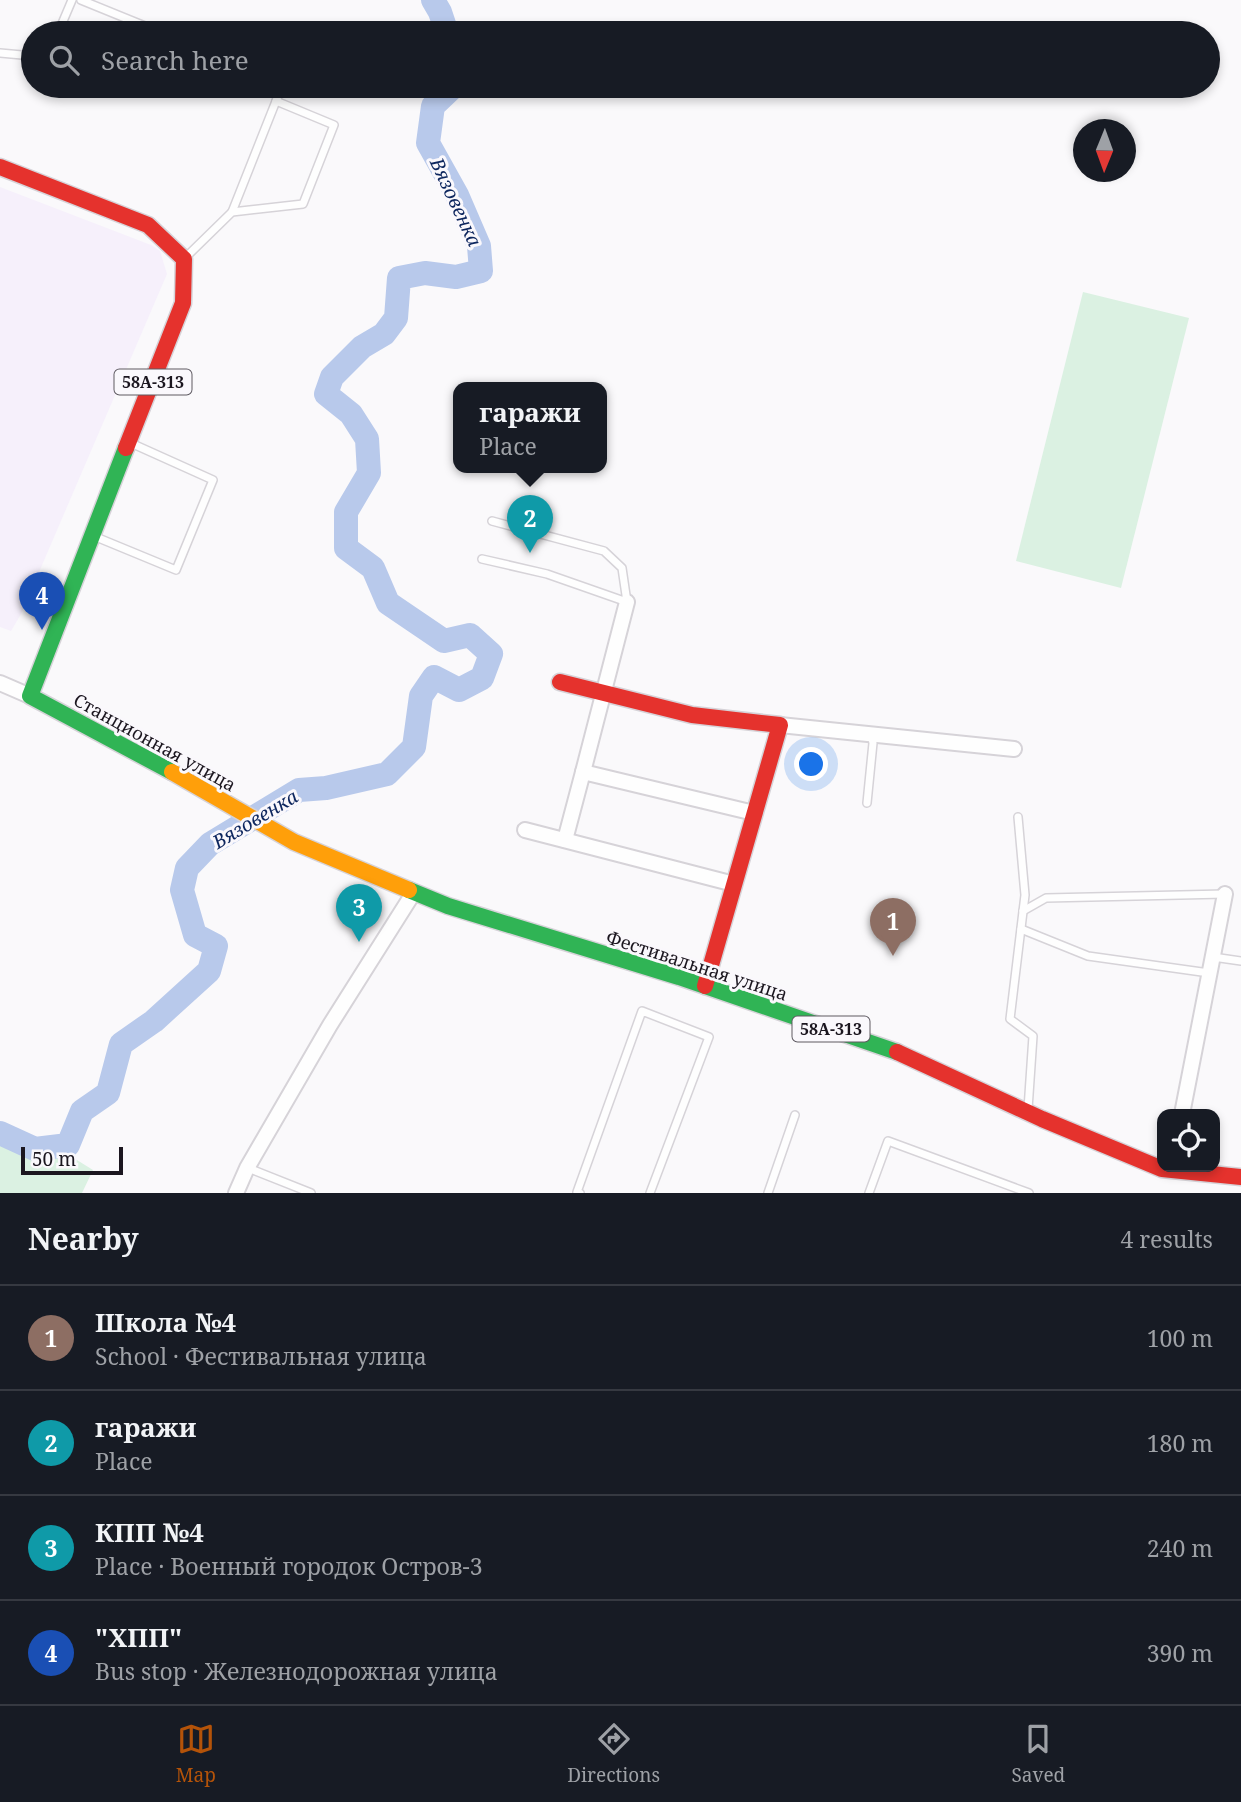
<!DOCTYPE html>
<html lang="en">
<head>
<meta charset="utf-8">
<style>
  body { margin:0; font-family:"Noto Serif",serif; background:#20242c; color:#f1f3f6 }
  .controls { position:absolute; right:21px; bottom:21px; display:grid; overflow:hidden; border-radius:14px; box-shadow:0 4px 10px #0003 }
  .controls button { width:63px; height:63px; display:grid; place-items:center; padding:0; border:0; border-bottom:2px solid #363941; background:#171b24; color:#f1f3f6; font:35px sans-serif }
  .compass { position:absolute; left:1073px; top:119px; width:63px; height:63px; border-radius:50%; background:#171b24; box-shadow:0 4px 10px #0003; rotate:181deg }
  .scale { position:absolute; left:21px; bottom:18px; width:102px; box-sizing:border-box; padding-left:7px; border:4px solid #1b161f; border-top:0; font-size:19px; line-height:24px; white-space:nowrap; color:#1b161f; -webkit-text-stroke:5px #faf8fc; paint-order:stroke }
  .you { position:absolute; left:812px; top:765px; width:24px; height:24px; margin:-18px; border:5px solid #fff; border-radius:50%; background:#1a73e8; box-shadow:0 0 0 10px #1a73e833 }
  .badge { display:grid; place-items:center; width:46px; height:46px; border-radius:50%; background:#b45309; color:#fff; font-size:23px; font-weight:700 }
  .pin { position:absolute; translate:-50% -58px; filter:drop-shadow(0 2px 4px #0008) }
  .pin::after { content:''; position:absolute; top:37px; width:24px; height:21px; background:inherit; clip-path:polygon(0 0,100% 0,50% 100%) }
  .popup { position:absolute; left:453px; top:382px; width:154px; height:91px; box-sizing:border-box; display:grid; place-content:center; border-radius:14px; background:#171b24; filter:drop-shadow(0 2px 5px #0005); font-size:23px; white-space:nowrap; color:#9ea1a6 }
  .popup b { font-size:26px; color:#f1f3f6 }
  .popup::after { content:''; position:absolute; left:50%; top:100%; margin-left:-14px; border:14px solid transparent; border-top-color:#171b24 }
  .list { margin:0; padding:0; list-style:none }
  h2 { display:flex; justify-content:space-between; align-items:center; height:91px; margin:0; padding:0 28px; font-size:30px }
  h2 small { font-size:23px; font-weight:400; color:#9ea1a6 }
  .list li { display:grid; grid-template-columns:46px 1fr auto; gap:21px; align-items:center; box-sizing:border-box; height:105px; padding:0 28px; border-top:2px solid #363941 }
  .list b { display:block; font-size:26px; white-space:nowrap }
  .list p { margin:0; font-size:23px; white-space:nowrap; color:#9ea1a6 }
  .list em { font-size:23px; font-style:normal; color:#9ea1a6 }
  .icon { flex:none; width:38px; height:38px; fill:none; stroke:currentColor; stroke-width:2; stroke-linecap:round; stroke-linejoin:round }
  .map { position:relative; flex:none; width:1241px; height:1193px; overflow:hidden }
  .search { position:absolute; background:#171b24; box-shadow:0 4px 10px #0003; left:21px; right:21px; top:21px; height:77px; display:flex; align-items:center; gap:18px; box-sizing:border-box; padding:0 24px; border-radius:38px; color:#9ea1a6; font-size:26px }
  .sheet { height:511px; background:#171b24 }
  nav { display:flex; justify-content:space-around; align-items:center; box-sizing:border-box; height:98px; border-top:2px solid #363941; background:#171b24; font-size:19px; color:#9ea1a6 }
  nav a { display:grid; justify-items:center; gap:4px }
  nav .on { color:#b45309 }
  .map>svg:first-child { display:block }
</style>
</head>
<body>
<div class="map">
<svg width="1241" height="1193" viewBox="0 0 1241 1193">
  <rect width="100%" height="100%" fill="#faf9fb"/>
  <path fill="#f6f0fb" d="M 0,187 L 151,245 L 160,251 L 167,274 L 21,614 L 11,631 L 0,627 Z"/>
  <g fill="#dbf1e2">
    <path d="M 1083,292 L 1189,318 L 1121,588 L 1016,561 Z"/>
    <path d="M 0,1138 L 18,1148 L 64,1152 L 93,1170 L 82,1193 L 0,1193 Z"/>
  </g>
  <g fill="none" stroke-linecap="round" stroke-linejoin="round">
    <g stroke="#b8c9eb" stroke-width="24">
      <path d="M 433,0 L 440,12 L 447,33"/>
      <path d="M 0,1133 L 35,1149 L 68,1145 L 82,1111 L 108,1093 L 121,1044 L 154,1021 L 209,971 L 216,946 L 195,935 L 182,890 L 187,868 L 210,844 L 299,790 L 326,788 L 387,774 L 414,747 L 421,696 L 434,677 L 459,690 L 482,678 L 491,654 L 470,635 L 444,641 L 388,603 L 373,568 L 346,548 L 346,512 L 369,473 L 367,439 L 351,414 L 326,394 L 332,377 L 362,347 L 384,334 L 396,318 L 399,278 L 425,273 L 456,277 L 481,271 L 479,246 L 457,195 L 428,143 L 433,106 L 454,86"/>
    </g>
    <defs>
      <g id="lane">
        <path d="M 81,0 L 162,33"/>
        <path d="M 58,33 L 72,0"/>
        <path d="M 0,53 L 33,56"/>
        <path d="M 232,212 L 282,86"/>
        <path d="M 187,256 L 232,212 L 303,204 L 334,125 L 276,101"/>
        <path d="M 492,521 L 604,551 L 622,568 L 627,602"/>
        <path d="M 96,537 L 176,570 L 213,480 L 133,444"/>
        <path d="M 482,559 L 547,574 L 627,602"/>
        <path d="M 867,803 L 873,743 L 871,735"/>
        <path d="M 1018,817 L 1025,895 L 1010,1019 L 1033,1036 L 1028,1109"/>
        <path d="M 1023,911 L 1046,898 L 1225,894"/>
        <path d="M 1021,929 L 1088,956 L 1209,973"/>
        <path d="M 1213,957 L 1241,961"/>
        <path d="M 248,1168 L 311,1193"/>
        <path d="M 580,1193 L 577,1192 L 642,1011 L 709,1037 L 650,1193"/>
        <path d="M 768,1193 L 795,1115"/>
        <path d="M 869,1193 L 888,1141 L 1029,1193"/>
      </g>
      <g id="street">
        <path d="M 0,683 L 30,696"/>
        <path d="M 780,725 L 1014,749"/>
        <path d="M 583,772 L 627,602"/>
        <path d="M 525,830 L 734,884"/>
        <path d="M 565,840 L 583,772 L 754,813"/>
        <path d="M 1182,1114 L 1225,894"/>
        <path d="M 236,1193 L 247,1168 L 330,1025 L 414,892"/>
      </g>
      <g id="fast">
        <path d="M 126,448 L 30,696 L 172,772"/>
        <path d="M 409,890 L 448,906 L 679,977 L 897,1052"/>
      </g>
      <path id="slow" d="M 172,772 L 294,842 L 409,890"/>
      <g id="jam">
        <path d="M 0,167 L 148,225 L 184,259 L 183,303 L 126,448"/>
        <path d="M 560,682 L 692,715 L 780,725 L 705,986"/>
        <path d="M 897,1052 L 1042,1119 L 1162,1169 L 1241,1177"/>
      </g>
    </defs>
    <use href="#lane" stroke="#d6d3d8" stroke-width="10"/>
    <use href="#street" stroke="#d6d3d8" stroke-width="18"/>
    <use href="#fast" stroke="#d6d3d8" stroke-width="19"/>
    <use href="#slow" stroke="#d6d3d8" stroke-width="19"/>
    <use href="#jam" stroke="#d6d3d8" stroke-width="19"/>
    <use href="#lane" stroke="#fefefe" stroke-width="7"/>
    <use href="#street" stroke="#fefefe" stroke-width="14"/>
    <use href="#fast" stroke="#30b455" stroke-width="16"/>
    <use href="#slow" stroke="#ff9f0a" stroke-width="16"/>
    <use href="#jam" stroke="#e5322d" stroke-width="16"/>
  </g>
  <g text-anchor="middle" dominant-baseline="central" stroke-width="6" stroke-linejoin="round" paint-order="stroke">
    <g fill="#faf8fc" stroke="#5e5a61" stroke-width="2">
      <rect x="114.5" y="369.5" width="77" height="25" rx="5"/>
      <rect x="792.5" y="1016.5" width="77" height="25" rx="5"/>
    </g>
    <g font-size="16" font-weight="bold" fill="#1b161f">
      <text x="153" y="382">58А-313</text>
      <text x="831" y="1029">58А-313</text>
    </g>
    <g font-size="18" fill="#1b161f" stroke="#faf8fc">
      <text transform="translate(155 742) rotate(29)">Станционная улица</text>
      <text transform="translate(697 965) rotate(18)">Фестивальная улица</text>
    </g>
    <g font-size="19" font-style="italic" fill="#0d265e" stroke="#faf8fc">
      <text transform="translate(456 202) rotate(65)">Вязовенка</text>
      <text transform="translate(255 819) rotate(-31)">Вязовенка</text>
    </g>
  </g>
</svg>
<div class="controls">
<button><svg class="icon" aria-label="locate" viewBox="0 0 24 24"><circle cx="12" cy="12" r="6"/><path d="M12 2v4M12 18v4M2 12h4M18 12h4"/></svg></button>
</div>
<svg class="compass" viewBox="-18 -18 36 36"><path d="M0-13l5 13h-10z" fill="#e53935"/><path d="M0 13l5-13h-10z" fill="#9ea1a6"/></svg>
<div class="scale">50 m</div>
<div class="you"></div>
<div class="pin badge" style="left:893px;top:956px;background:#8d6e63">1</div>
<div class="pin badge" style="left:530px;top:553px;background:#0f9aa8">2</div>
<div class="popup"><b>гаражи</b>Place</div>
<div class="pin badge" style="left:359px;top:942px;background:#0f9aa8">3</div>
<div class="pin badge" style="left:42px;top:630px;background:#1a4fb4">4</div>
<div class="search"><svg class="icon" aria-label="search" viewBox="0 0 24 24"><circle cx="10" cy="10" r="6"/><path d="M15 15l6 6"/></svg>Search here</div>
</div>
<section class="sheet">
<h2>Nearby<small>4 results</small></h2>
<ul class="list">
<li><span class="badge" style="background:#8d6e63">1</span><div><b>Школа №4</b><p>School · Фестивальная улица</p></div><em>100 m</em></li>
<li><span class="badge" style="background:#0f9aa8">2</span><div><b>гаражи</b><p>Place</p></div><em>180 m</em></li>
<li><span class="badge" style="background:#0f9aa8">3</span><div><b>КПП №4</b><p>Place · Военный городок Остров-3</p></div><em>240 m</em></li>
<li><span class="badge" style="background:#1a4fb4">4</span><div><b>&quot;ХПП&quot;</b><p>Bus stop · Железнодорожная улица</p></div><em>390 m</em></li>
</ul>
</section>
<nav>
<a class="on"><svg class="icon" aria-label="map" viewBox="0 0 24 24"><path d="M3 6l6-2 6 2 6-2v14l-6 2-6-2-6 2zM9 4v14M15 6v14"/></svg>Map</a>
<a><svg class="icon" aria-label="directions" viewBox="0 0 24 24"><path d="M12 3l9 9-9 9-9-9zM9 14v-3h6M13 9l2 2-2 2"/></svg>Directions</a>
<a><svg class="icon" aria-label="saved" viewBox="0 0 24 24"><path d="M7 4h10v16l-5-4-5 4z"/></svg>Saved</a>
</nav>
</body>
</html>
